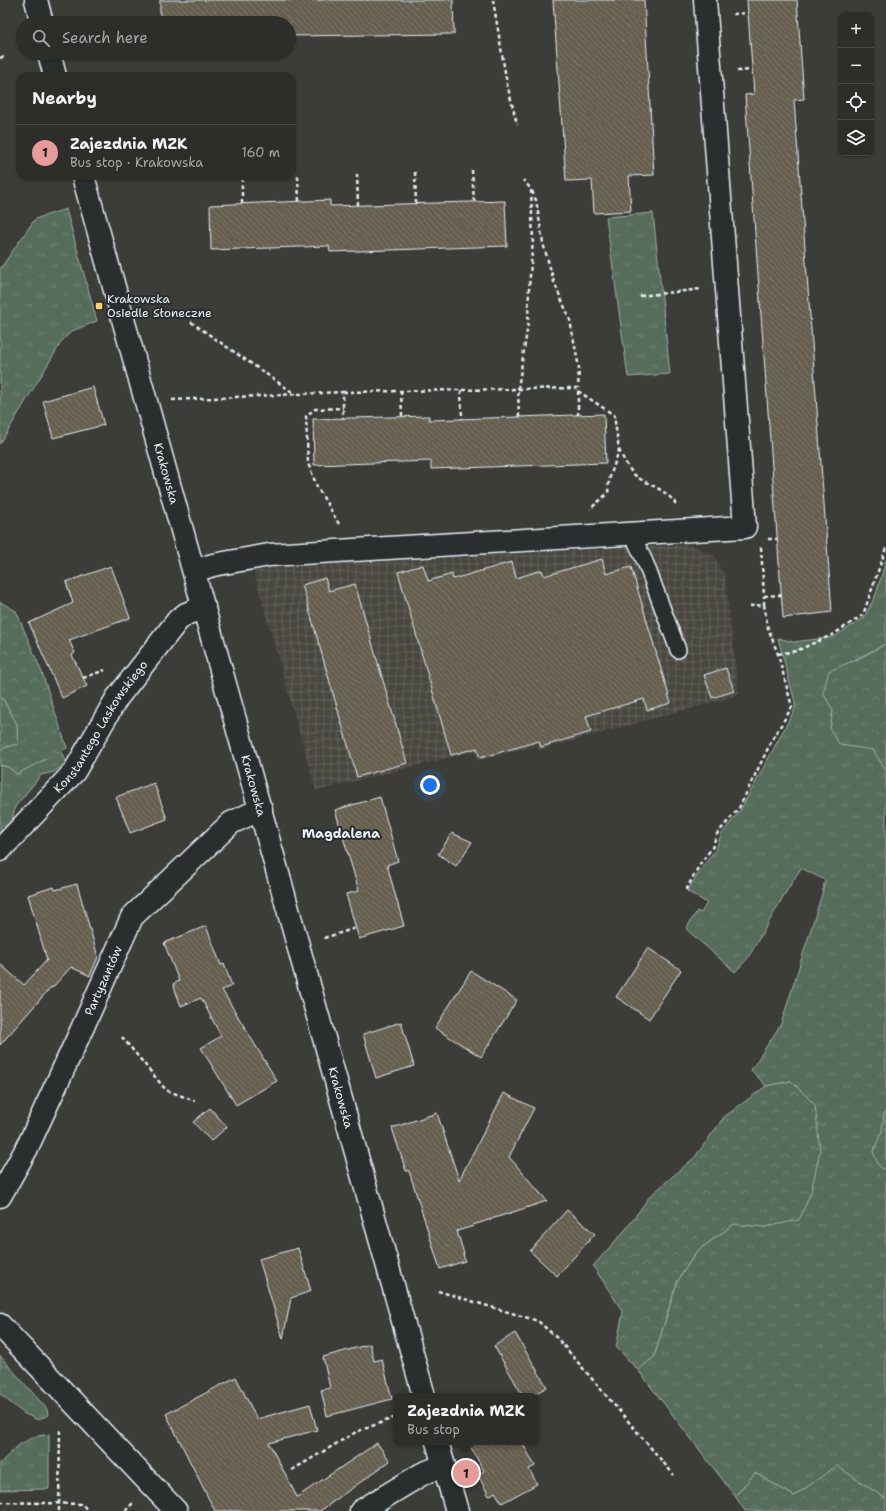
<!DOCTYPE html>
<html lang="en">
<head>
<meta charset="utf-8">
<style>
  body { margin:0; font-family:"Shantell Sans",sans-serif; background:#353532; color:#f1f3f6 }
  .controls { position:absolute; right:12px; top:12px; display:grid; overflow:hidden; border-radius:8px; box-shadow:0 1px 3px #0004 }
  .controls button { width:36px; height:36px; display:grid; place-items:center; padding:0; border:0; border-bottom:1px solid #484947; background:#2d2d2a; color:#f1f3f6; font:20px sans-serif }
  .you { position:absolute; left:430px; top:785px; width:14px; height:14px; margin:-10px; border:3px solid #fff; border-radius:50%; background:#1a73e8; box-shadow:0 0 0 6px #1a73e833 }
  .badge { display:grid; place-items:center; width:26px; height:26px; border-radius:50%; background:#e69b98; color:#111; font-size:13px; font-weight:700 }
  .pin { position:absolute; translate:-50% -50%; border:2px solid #fff; box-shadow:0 1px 4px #0006 }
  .popup { position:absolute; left:393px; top:1393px; width:146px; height:52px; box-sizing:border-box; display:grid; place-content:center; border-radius:8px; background:#2d2d2a; filter:drop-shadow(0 1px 3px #0005); font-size:13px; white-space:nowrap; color:#a7a8a8 }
  .popup b { font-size:15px; color:#f1f3f6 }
  .popup::after { content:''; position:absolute; left:50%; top:100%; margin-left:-8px; border:8px solid transparent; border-top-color:#2d2d2a }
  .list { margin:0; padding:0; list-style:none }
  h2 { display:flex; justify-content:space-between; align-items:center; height:52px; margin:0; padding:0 16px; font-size:17px }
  h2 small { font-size:13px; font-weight:400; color:#a7a8a8 }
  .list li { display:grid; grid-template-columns:26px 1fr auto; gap:12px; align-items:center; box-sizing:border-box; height:56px; padding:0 16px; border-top:1px solid #484947 }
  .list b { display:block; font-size:15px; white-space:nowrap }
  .list p { margin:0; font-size:13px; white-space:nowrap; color:#a7a8a8 }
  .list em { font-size:13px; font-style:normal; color:#a7a8a8 }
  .icon { flex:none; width:22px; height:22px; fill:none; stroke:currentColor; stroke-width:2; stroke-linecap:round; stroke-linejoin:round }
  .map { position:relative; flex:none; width:886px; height:1511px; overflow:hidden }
  .search { position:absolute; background:#2d2d2a; box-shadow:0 1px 3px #0004; left:16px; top:16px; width:280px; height:44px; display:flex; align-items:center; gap:10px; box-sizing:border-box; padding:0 14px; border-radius:22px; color:#a7a8a8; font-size:15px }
  .panel { position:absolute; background:#2d2d2a; box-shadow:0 1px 3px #0004; left:16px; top:72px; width:280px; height:108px; border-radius:12px }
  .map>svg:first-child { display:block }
</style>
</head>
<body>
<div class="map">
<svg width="886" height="1511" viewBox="0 0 886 1511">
  <defs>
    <pattern id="industrial-grid" width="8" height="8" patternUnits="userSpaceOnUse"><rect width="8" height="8" fill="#49463f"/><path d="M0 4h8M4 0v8" fill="none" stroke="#63615c"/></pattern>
    <pattern id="grass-tufts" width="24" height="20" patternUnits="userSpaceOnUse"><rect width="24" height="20" fill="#556d5a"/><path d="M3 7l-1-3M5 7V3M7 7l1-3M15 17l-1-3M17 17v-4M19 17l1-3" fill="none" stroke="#6d8272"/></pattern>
    <pattern id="forest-crowns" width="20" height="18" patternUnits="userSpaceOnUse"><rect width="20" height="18" fill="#556d5a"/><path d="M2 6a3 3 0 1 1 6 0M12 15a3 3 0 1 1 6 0" fill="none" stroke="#6d8272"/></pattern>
    <pattern id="building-back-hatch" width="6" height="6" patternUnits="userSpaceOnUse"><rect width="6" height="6" fill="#665f4f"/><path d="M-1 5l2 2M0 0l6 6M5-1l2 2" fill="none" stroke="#7c7669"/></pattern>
  </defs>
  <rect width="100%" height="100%" fill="#3c3c38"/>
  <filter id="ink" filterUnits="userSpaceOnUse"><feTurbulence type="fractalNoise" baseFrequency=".025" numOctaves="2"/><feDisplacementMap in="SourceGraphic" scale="8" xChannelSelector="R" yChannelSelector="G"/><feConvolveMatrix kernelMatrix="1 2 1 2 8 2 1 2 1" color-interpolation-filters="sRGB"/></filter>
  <g filter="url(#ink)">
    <path fill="url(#industrial-grid)" d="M 689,544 L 714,556 L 725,576 L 739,695 L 539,750 L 537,745 L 478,761 L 475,751 L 316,791 L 253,569 Z"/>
    <g fill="url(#grass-tufts)" stroke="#9eafa9">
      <path d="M 66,209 L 97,321 L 72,331 L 62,341 L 0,444 L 0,269 L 35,219 Z"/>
      <path d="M 653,213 L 670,374 L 628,377 L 606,217 Z"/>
      <path d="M 886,560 L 886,644 L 850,662 L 823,693 L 833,710 L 830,729 L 873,750 L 885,769 L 886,769 L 886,1499 L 837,1466 L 794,1496 L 755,1473 L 735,1496 L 638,1370 L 654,1357 L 677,1282 L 696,1252 L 734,1224 L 765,1227 L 791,1081 L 766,1086 L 751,1070 L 781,1024 L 822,894 L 825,880 L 801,868 L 786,892 L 748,958 L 735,972 L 686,929 L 697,911 L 701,913 L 707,903 L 687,891 L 703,866 L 716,849 L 721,835 L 741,809 L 795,709 L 795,702 L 778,638 L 793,642 L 834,637 L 864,618 L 876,594 Z"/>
      <path d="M 0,697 L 3,699 L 17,724 L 18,746 L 13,745 L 0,750 Z"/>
      <path d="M 60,751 L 67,762 L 54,772 L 41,775 L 15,807 L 10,829 L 0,842 L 0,765 L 8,767 L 17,774 Z"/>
      <path d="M 0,1356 L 47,1409 L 48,1415 L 38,1420 L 23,1413 L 0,1394 Z"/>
      <path d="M 49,1434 L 49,1489 L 0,1490 L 0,1463 L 19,1445 L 33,1437 Z"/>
    </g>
    <g fill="url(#forest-crowns)" stroke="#9eafa9">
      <path d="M 0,602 L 16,611 L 41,670 L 67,748 L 17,774 L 8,767 L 0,765 L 0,750 L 13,745 L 18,745 L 17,724 L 3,699 L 0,697 Z"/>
      <path d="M 886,644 L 886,769 L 885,769 L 873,750 L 840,745 L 830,729 L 833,710 L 823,693 L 829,671 L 858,659 Z"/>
      <path d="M 791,1081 L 815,1105 L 820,1151 L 811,1192 L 799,1220 L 765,1227 L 734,1224 L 696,1252 L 677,1282 L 654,1357 L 638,1370 L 616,1347 L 623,1312 L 593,1266 L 626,1229 L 650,1196 L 695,1157 L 724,1117 L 766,1086 Z"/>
      <path d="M 886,1112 L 886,1171 L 879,1166 L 873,1152 L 882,1131 L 884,1113 Z"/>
      <path d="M 837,1466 L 886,1499 L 886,1511 L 745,1511 L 735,1496 L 755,1473 L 794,1496 Z"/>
    </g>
    <g fill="url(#building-back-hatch)" stroke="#e8f1f8">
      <path d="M 160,0 L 453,0 L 454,34 L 289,36 L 289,23 L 160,23 Z"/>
      <path d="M 553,0 L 644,0 L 654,175 L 629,176 L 631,211 L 594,213 L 592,180 L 566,181 Z"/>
      <path d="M 747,0 L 797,0 L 804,99 L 794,100 L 832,612 L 783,618 L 745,95 L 754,94 Z"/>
      <path d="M 330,200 L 330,206 L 505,201 L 507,246 L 330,252 L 329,246 L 211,250 L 210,205 Z"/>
      <path d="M 93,387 L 104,425 L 53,438 L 43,401 Z"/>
      <path d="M 604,414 L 606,463 L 431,469 L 431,461 L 314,465 L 313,419 L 429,416 L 429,420 Z"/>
      <path d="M 602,559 L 606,574 L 631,567 L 671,703 L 647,710 L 644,699 L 586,716 L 591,732 L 541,747 L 539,741 L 480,758 L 477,748 L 451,755 L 398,572 L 423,565 L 428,581 L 452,574 L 453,579 L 512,562 L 516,578 L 542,570 L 544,576 Z"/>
      <path d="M 111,566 L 130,618 L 69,640 L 75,653 L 72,655 L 87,686 L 62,698 L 29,623 L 73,603 L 66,582 Z"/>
      <path d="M 325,578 L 329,591 L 355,584 L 407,763 L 357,777 L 302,585 Z"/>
      <path d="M 726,668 L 734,691 L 712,698 L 704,675 Z"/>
      <path d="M 154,783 L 167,819 L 130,833 L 116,797 Z"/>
      <path d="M 380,797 L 398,861 L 387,865 L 404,926 L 359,939 L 346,894 L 359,891 L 335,810 Z"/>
      <path d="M 452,833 L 472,842 L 456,866 L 438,854 Z"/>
      <path d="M 77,884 L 98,957 L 90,976 L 71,967 L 52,988 L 51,987 L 0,1045 L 0,964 L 24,985 L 47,960 L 28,895 L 54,887 L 55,890 Z"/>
      <path d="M 206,926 L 221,965 L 224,964 L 232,986 L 222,990 L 277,1081 L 236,1105 L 201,1048 L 221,1036 L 201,998 L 181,1006 L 173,984 L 179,981 L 164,943 Z"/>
      <path d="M 648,948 L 681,970 L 649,1019 L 616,997 Z"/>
      <path d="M 471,971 L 517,1000 L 481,1057 L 435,1028 Z"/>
      <path d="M 401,1022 L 414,1066 L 376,1078 L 363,1034 Z"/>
      <path d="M 504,1093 L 534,1108 L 509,1157 L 547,1201 L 473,1225 L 474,1226 L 457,1231 L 464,1254 L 463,1254 L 465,1261 L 440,1269 L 409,1171 L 406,1171 L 392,1128 L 437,1113 L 459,1180 Z"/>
      <path d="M 210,1108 L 227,1127 L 211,1141 L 193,1122 Z"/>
      <path d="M 567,1210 L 595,1234 L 557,1276 L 530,1251 Z"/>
      <path d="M 298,1248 L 311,1291 L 291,1298 L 283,1339 L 259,1259 Z"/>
      <path d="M 515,1333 L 547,1387 L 531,1396 L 523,1396 L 494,1346 Z"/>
      <path d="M 370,1344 L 374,1361 L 382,1359 L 392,1399 L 327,1416 L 321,1390 L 330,1388 L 323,1357 Z"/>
      <path d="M 236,1377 L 257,1419 L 310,1404 L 317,1430 L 269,1443 L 297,1497 L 377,1443 L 390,1461 L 320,1511 L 215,1511 L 166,1414 Z"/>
      <path d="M 468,1442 L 522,1442 L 535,1466 L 529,1469 L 537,1484 L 502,1503 L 495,1492 L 489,1496 L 478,1475 L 484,1471 Z"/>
    </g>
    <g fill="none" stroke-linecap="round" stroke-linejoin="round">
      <defs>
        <path id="lane" d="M 632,534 L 646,564 L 678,650"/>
        <g id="street">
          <path d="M 194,571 L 213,565 L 269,555 L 745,527 L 705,0"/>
          <path id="s1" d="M 0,850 L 74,772 L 117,698 L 178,620 L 186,614 L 204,607"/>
          <path id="s2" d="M 0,1196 L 27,1148 L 81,1031 L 132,917 L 231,823 L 261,809"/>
          <path d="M 0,1325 L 176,1511"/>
          <path d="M 361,1511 L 422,1474 L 444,1465"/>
        </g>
        <g id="secondary">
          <path d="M 36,0 L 42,23"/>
          <path d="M 49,53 L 55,76"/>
          <path id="s3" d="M 83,176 L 424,1396"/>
          <path d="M 437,1442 L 457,1511"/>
        </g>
      </defs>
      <use href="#lane" stroke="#e8f1f8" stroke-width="18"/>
      <use href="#street" stroke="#e8f1f8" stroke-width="25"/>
      <use href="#secondary" stroke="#e8f1f8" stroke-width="25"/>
      <g stroke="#e8f1f8" stroke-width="2.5" stroke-dasharray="4 3" stroke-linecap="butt">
        <path d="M 493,0 L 507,84 L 517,124"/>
        <path d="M 733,14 L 748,13"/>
        <path d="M 0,58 L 5,56"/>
        <path d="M 737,71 L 752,70"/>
        <path d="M 472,170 L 474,201"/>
        <path d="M 415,172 L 416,204"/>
        <path d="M 357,174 L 358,205"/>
        <path d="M 298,176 L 299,202"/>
        <path d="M 242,178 L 242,204"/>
        <path d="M 532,191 L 536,200 L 543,243 L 554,282 L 570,320 L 579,368 L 578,388"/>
        <path d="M 640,296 L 701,289"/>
        <path d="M 191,322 L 295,394"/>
        <path d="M 461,390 L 462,419"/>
        <path d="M 401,391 L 402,416"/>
        <path d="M 578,391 L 614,415 L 619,450 L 609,480 L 608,493 L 590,509"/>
        <path d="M 343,392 L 578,388 L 578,415"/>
        <path d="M 172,400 L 343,392 L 343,418"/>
        <path d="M 519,417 L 518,389 L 528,324 L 529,287 L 533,241 L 531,189 L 523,180"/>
        <path d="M 619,450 C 623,458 629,471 637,477 C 651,486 665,489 676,504"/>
        <path d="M 339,524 L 317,487 L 308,463 L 306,416 L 315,409 L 343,408"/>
        <path d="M 768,539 L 777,539"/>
        <path d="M 761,547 L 764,596 L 782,595"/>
        <path d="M 764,605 L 764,596"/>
        <path d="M 778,654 L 796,651 L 834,634 L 863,615 L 886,548"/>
        <path d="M 83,678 L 105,670"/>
        <path d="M 686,890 L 700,864 L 712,848 L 717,834 L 739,808 L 772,740 L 792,707 L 778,654 L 768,628 L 764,605 L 750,606"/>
        <path d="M 324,938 L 356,928"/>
        <path d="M 122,1037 L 166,1090 L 195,1101"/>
        <path d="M 438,1291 L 538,1321 L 558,1339 L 674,1475"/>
        <path d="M 292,1470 L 356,1432 L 396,1417"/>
        <path d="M 0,1502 L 82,1504 L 88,1511"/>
        <path d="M 59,1511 L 60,1428"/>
        <path d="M 125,1511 L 133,1503"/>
      </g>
      <use href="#lane" stroke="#2a2d2e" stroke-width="15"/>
      <use href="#street" stroke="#2a2d2e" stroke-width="22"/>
      <use href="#secondary" stroke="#2a2d2e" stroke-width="22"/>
    </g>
  </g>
  <rect fill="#ffd166" stroke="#2a2d2e" stroke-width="1.5" x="95" y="302" width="8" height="8" rx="2"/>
  <g text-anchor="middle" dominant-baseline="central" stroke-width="4" stroke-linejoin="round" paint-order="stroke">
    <g font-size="12" fill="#e8f1f8" stroke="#2a2d2e" text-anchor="start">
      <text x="107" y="299">Krakowska<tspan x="107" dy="14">Osiedle Słoneczne</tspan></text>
    </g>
    <g font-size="12" fill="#e8f1f8" stroke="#2a2d2e">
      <text stroke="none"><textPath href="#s3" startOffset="309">Krakowska</textPath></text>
      <text stroke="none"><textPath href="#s1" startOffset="160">Konstantego Laskowskiego</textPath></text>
      <text stroke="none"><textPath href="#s3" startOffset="633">Krakowska</textPath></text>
      <text stroke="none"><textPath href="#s2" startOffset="239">Partyzantów</textPath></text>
      <text stroke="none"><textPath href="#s3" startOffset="957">Krakowska</textPath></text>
    </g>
    <g font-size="13" font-weight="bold" fill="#e8f1f8" stroke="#2a2d2e">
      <text x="341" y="833">Magdalena</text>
    </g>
  </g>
</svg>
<div class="controls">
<button>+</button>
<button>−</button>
<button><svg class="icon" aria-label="locate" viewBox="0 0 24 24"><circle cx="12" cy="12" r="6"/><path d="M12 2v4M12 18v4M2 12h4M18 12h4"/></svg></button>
<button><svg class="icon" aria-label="layers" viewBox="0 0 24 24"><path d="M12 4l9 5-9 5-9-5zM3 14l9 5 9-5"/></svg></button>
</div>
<div class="you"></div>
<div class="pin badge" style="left:466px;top:1473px">1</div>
<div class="popup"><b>Zajezdnia MZK</b>Bus stop</div>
<div class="search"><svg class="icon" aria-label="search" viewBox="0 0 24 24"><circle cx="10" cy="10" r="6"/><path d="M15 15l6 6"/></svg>Search here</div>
<section class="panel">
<h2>Nearby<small></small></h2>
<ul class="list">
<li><span class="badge">1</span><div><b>Zajezdnia MZK</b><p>Bus stop · Krakowska</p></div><em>160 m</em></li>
</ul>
</section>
</div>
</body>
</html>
